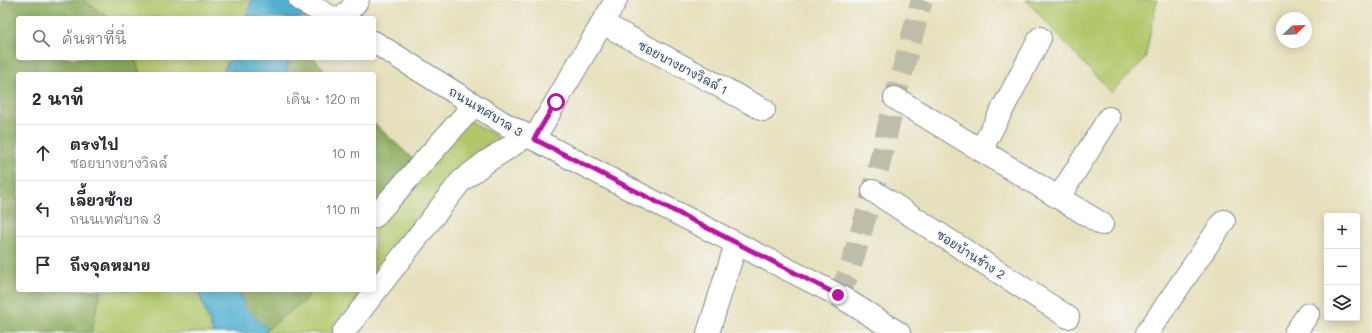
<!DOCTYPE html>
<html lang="th">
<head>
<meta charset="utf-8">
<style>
  body { margin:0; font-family:Mali,"Playpen Sans Thai",sans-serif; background:#f7f7f7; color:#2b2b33 }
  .controls { position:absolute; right:12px; bottom:12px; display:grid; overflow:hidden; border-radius:4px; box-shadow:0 2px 10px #0003 }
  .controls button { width:36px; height:36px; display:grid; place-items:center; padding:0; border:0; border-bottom:1px solid #e1e1e2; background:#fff; color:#2b2b33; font:20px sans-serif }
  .compass { position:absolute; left:1276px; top:12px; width:36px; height:36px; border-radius:50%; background:#fff; box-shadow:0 2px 10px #0003; rotate:67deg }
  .stop { position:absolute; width:12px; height:12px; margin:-9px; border:3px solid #b5179e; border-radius:50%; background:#fff }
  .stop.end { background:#b5179e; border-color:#fff; box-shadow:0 1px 4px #0008 }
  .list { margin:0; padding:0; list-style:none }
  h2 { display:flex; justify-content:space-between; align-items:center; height:52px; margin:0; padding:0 16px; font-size:17px }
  h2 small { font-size:13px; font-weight:400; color:#7c7c81 }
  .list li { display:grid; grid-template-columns:26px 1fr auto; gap:12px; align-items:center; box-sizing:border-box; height:56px; padding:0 16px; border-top:1px solid #e1e1e2 }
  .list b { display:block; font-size:15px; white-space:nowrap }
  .list p { margin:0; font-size:13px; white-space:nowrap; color:#7c7c81 }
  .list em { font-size:13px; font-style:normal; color:#7c7c81 }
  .icon { flex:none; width:22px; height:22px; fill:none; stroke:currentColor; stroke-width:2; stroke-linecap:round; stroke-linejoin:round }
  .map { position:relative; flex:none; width:1372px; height:333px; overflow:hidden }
  .search { position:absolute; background:#fff; box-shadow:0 2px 10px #0003; left:16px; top:16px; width:360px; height:44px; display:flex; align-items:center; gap:10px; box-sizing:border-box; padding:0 14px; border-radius:4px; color:#7c7c81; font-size:15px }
  .panel { position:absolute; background:#fff; box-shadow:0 2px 10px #0003; left:16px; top:72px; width:360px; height:220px; border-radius:4px }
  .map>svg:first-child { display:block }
</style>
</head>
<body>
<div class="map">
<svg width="1372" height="333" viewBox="0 0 1372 333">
  <rect width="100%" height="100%" fill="#f6f6f2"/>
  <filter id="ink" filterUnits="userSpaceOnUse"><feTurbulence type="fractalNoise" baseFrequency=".025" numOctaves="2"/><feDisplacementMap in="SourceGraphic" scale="8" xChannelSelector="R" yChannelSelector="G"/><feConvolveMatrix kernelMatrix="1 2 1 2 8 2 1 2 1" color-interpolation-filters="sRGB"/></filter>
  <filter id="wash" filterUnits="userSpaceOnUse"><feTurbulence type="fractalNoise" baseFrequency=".012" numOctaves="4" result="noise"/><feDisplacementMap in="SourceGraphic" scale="16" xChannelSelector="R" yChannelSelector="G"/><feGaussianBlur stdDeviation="0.9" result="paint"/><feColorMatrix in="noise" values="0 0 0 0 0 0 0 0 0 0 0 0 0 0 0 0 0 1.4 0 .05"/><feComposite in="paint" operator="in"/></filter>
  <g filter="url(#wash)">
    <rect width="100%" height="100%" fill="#e7e0bc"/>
    <g fill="#b2c76b" stroke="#667b64">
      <path d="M 83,0 L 252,0 L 245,18 L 109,18 Z"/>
      <path d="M 1026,0 L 1157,0 L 1145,59 L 1111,93 Z"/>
      <path d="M 135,58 L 229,58 L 223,74 L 140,74 Z"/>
      <path d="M 456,113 L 501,139 L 374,286 L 374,206 Z"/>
      <path d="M 101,290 L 198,290 L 213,333 L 91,333 Z"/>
      <path d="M 312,290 L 371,290 L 334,333 L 265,333 L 267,329 L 305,300 Z"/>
    </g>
    <g fill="#8dac5f" stroke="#546e5e">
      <path d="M 3,0 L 83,0 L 109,18 L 18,18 L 18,58 L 135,58 L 140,74 L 18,74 L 18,290 L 101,290 L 91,333 L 0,333 L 0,11 Z"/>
      <path d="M 290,58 L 314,58 L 328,74 L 285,74 Z"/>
      <path d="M 374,123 L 414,160 L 374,206 Z"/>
      <path d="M 240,290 L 312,290 L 305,300 L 267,329 L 244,306 Z"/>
    </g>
    <g fill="#51afd0" stroke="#366f97">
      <path d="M 252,0 L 319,0 L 309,18 L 245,18 Z"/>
      <path d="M 229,58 L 290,58 L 285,74 L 223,74 Z"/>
      <path d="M 198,290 L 240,290 L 244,306 L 267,329 L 265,333 L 213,333 Z"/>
    </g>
  </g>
  <g filter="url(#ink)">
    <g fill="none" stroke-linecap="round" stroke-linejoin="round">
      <path stroke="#bebda9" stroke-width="22" stroke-dasharray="22 11" stroke-linecap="butt" d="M 838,295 L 849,273 L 873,191 L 895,98 L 922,0"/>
      <defs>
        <g id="minor">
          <path d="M 300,0 L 333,18"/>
          <path d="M 343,18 L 358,0"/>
          <path d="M 602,23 L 764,110"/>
          <path d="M 374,42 L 505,124 L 643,196 L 838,295 L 899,333"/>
          <path d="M 895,98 L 1102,224"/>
          <path d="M 534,139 L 616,0"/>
          <path d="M 981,150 L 1040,38"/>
          <path d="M 873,191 L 1068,317"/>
          <path d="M 1059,197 L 1109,118"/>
          <path d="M 374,217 L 474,105"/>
          <path d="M 343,333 L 461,181 L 486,162 L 527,136"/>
          <path d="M 708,333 L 736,244"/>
          <path d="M 1147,333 L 1224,221"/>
          <path d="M 1295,333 L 1308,314"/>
        </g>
      </defs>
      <use href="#minor" stroke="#81888d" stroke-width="24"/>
      <use href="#minor" stroke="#fff" stroke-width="22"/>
    </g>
  </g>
  <g fill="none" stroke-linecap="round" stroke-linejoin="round" filter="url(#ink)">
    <path stroke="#b5179e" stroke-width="5" d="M 556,102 L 534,139 L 838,295"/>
  </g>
  <g text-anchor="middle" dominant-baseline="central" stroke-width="3.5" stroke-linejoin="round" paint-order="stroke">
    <g font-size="12" fill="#1b2f5e" stroke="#f6f6f2">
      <text transform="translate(683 67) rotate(28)">ซอยบางยางวิลล์ 1</text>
      <text transform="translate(486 111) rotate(31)">ถนนเทศบาล 3</text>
      <text transform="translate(971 254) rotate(33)">ซอยบ้านช้าง 2</text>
    </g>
  </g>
</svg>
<div class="controls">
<button>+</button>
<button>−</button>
<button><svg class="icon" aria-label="layers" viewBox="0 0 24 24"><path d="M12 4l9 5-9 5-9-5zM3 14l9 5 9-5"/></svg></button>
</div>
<svg class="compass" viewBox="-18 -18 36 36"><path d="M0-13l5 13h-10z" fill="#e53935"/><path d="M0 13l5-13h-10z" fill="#7c7c81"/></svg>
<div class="stop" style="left:556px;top:102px"></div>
<div class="stop end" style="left:838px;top:295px"></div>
<div class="search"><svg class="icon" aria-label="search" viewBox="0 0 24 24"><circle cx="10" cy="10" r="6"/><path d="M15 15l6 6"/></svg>ค้นหาที่นี่</div>
<section class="panel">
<h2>2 นาที<small>เดิน · 120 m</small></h2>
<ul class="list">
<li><svg class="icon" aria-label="ahead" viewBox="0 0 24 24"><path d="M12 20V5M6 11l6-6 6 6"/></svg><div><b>ตรงไป</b><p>ซอยบางยางวิลล์</p></div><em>10 m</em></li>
<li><svg class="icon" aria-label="left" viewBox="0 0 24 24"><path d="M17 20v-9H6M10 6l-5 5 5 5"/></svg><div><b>เลี้ยวซ้าย</b><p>ถนนเทศบาล 3</p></div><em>110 m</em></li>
<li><svg class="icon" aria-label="arrive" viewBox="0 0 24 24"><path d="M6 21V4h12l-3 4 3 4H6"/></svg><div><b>ถึงจุดหมาย</b></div></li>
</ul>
</section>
</div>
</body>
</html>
